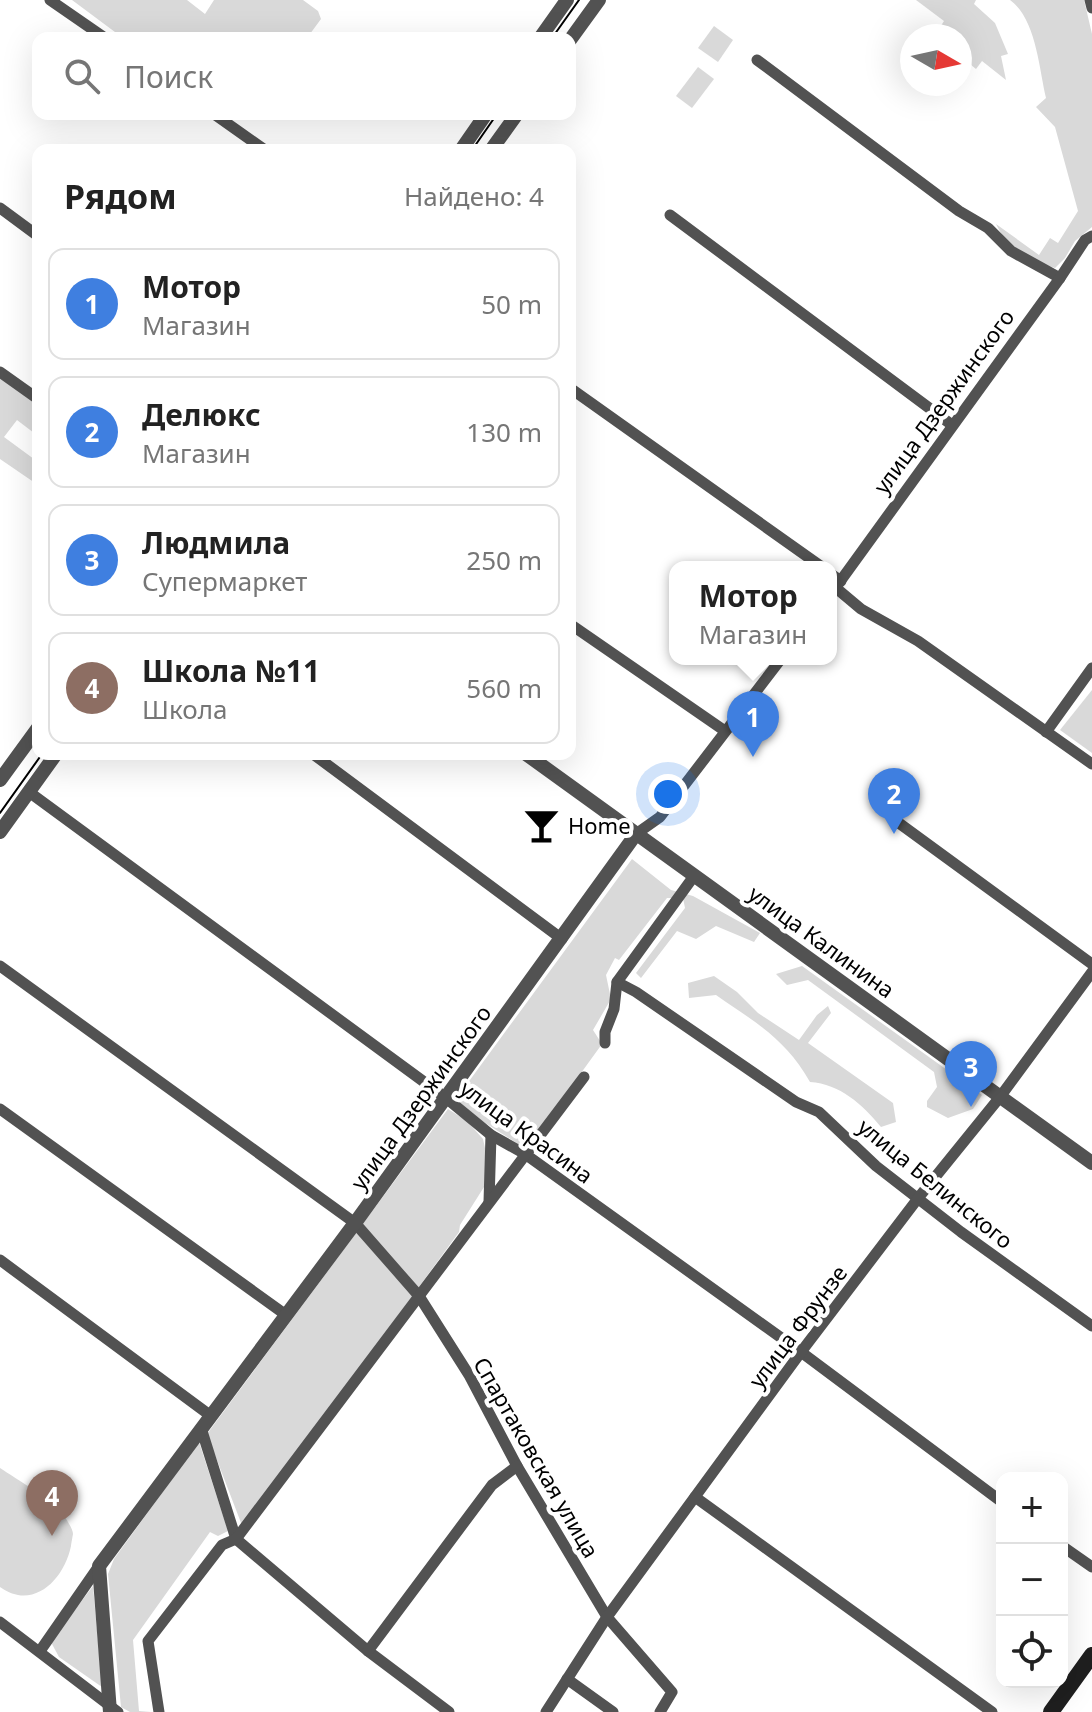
<!DOCTYPE html>
<html lang="ru">
<head>
<meta charset="utf-8">
<style>
  body { margin:0; font-family:"Noto Sans",sans-serif; background:#f2f2f2; color:#222 }
  .controls { position:absolute; right:24px; bottom:24px; display:grid; overflow:hidden; border-radius:16px; box-shadow:0 8px 32px #0002 }
  .controls button { width:72px; height:72px; display:grid; place-items:center; padding:0; border:0; border-bottom:2px solid #e0e0e0; background:#fff; color:#222; font:40px sans-serif }
  .compass { position:absolute; left:900px; top:24px; width:72px; height:72px; border-radius:50%; background:#fff; box-shadow:0 8px 32px #0002; rotate:99deg }
  .you { position:absolute; left:668px; top:794px; width:28px; height:28px; margin:-20px; border:6px solid #fff; border-radius:50%; background:#1a73e8; box-shadow:0 0 0 12px #1a73e833 }
  .badge { display:grid; place-items:center; width:52px; height:52px; border-radius:50%; background:#000; color:#fff; font-size:26px; font-weight:700 }
  .pin { position:absolute; translate:-50% -66px; filter:drop-shadow(0 2px 4px #0008) }
  .pin::after { content:''; position:absolute; top:42px; width:28px; height:24px; background:inherit; clip-path:polygon(0 0,100% 0,50% 100%) }
  .popup { position:absolute; left:669px; top:561px; width:168px; height:104px; box-sizing:border-box; display:grid; place-content:center; border-radius:16px; background:#fff; filter:drop-shadow(0 2px 6px #0005); font-size:26px; white-space:nowrap; color:#767676 }
  .popup b { font-size:30px; color:#222 }
  .popup::after { content:''; position:absolute; left:50%; top:100%; margin-left:-16px; border:16px solid transparent; border-top-color:#fff }
  .list { margin:0; padding:0; list-style:none }
  h2 { display:flex; justify-content:space-between; align-items:center; height:104px; margin:0; padding:0 32px; font-size:34px }
  h2 small { font-size:26px; font-weight:400; color:#767676 }
  .list li { display:grid; grid-template-columns:52px 1fr auto; gap:24px; align-items:center; box-sizing:border-box; height:112px; margin:0 16px 16px; padding:0 16px; border:2px solid #e0e0e0; border-radius:16px }
  .list b { display:block; font-size:30px; white-space:nowrap }
  .list p { margin:0; font-size:26px; white-space:nowrap; color:#767676 }
  .list em { font-size:26px; font-style:normal; color:#767676 }
  .icon { flex:none; width:44px; height:44px; fill:none; stroke:currentColor; stroke-width:2; stroke-linecap:round; stroke-linejoin:round }
  .map { position:relative; flex:none; width:1092px; height:1712px; overflow:hidden }
  .search { position:absolute; background:#fff; box-shadow:0 8px 32px #0002; left:32px; top:32px; width:544px; height:88px; display:flex; align-items:center; gap:20px; box-sizing:border-box; padding:0 28px; border-radius:16px; color:#767676; font-size:30px }
  .panel { position:absolute; background:#fff; box-shadow:0 8px 32px #0002; left:32px; top:144px; width:544px; height:616px; border-radius:16px }
  .map>svg:first-child { display:block }
</style>
</head>
<body>
<div class="map">
<svg width="1092" height="1712" viewBox="0 0 1092 1712">
  <rect width="100%" height="100%" fill="#fff"/>
  <g fill="#d9d9d9">
    <path d="M 72,0 L 187,0 L 205,14 L 214,0 L 303,0 L 318,11 L 321,19 L 307,38 L 123,38 Z"/>
    <path d="M 916,0 L 976,0 L 974,4 L 995,23 L 1008,54 L 1001,56 L 1006,80 L 982,61 L 976,69 L 960,56 L 960,36 L 935,35 L 944,21 Z"/>
    <path d="M 1010,0 L 1084,0 L 1092,34 L 1092,227 L 1075,241 L 1065,258 L 1055,268 C 1030,260 1007,248 996,224 L 1039,255 L 1050,238 L 1058,243 L 1078,211 L 1055,127 L 1036,107 L 1046,98 C 1039,68 1036,19 1010,0 Z"/>
    <path d="M 714,26 L 733,40 L 718,62 L 698,48 Z"/>
    <path d="M 698,67 L 714,79 L 692,108 L 676,96 Z"/>
    <path d="M 0,376 L 38,402 L 38,436 L 17,420 L 4,437 L 38,462 L 38,485 L 0,459 Z"/>
    <path d="M 1092,690 L 1092,753 L 1060,730 Z"/>
    <path d="M 632,859 L 671,890 L 693,896 L 760,933 L 754,942 L 716,926 L 696,939 L 677,931 L 641,978 L 636,973 L 685,908 L 683,898 L 667,898 L 619,960 L 615,958 L 606,975 L 611,999 L 593,1030 L 602,1044 L 526,1149 L 482,1121 L 456,1099 Z"/>
    <path d="M 802,966 L 982,1095 L 973,1109 L 948,1118 L 927,1107 L 927,1101 L 937,1087 L 934,1072 L 808,980 L 787,985 L 776,974 Z"/>
    <path d="M 714,976 L 737,992 L 758,1013 L 799,1040 L 817,1015 L 828,1006 L 831,1013 L 808,1043 L 893,1103 L 896,1122 L 881,1127 C 862,1104 840,1084 810,1082 C 785,1038 756,1023 716,995 L 689,998 L 688,983 Z"/>
    <path d="M 448,1109 L 467,1121 L 483,1139 L 487,1157 L 484,1187 L 460,1225 L 459,1232 L 243,1528 L 207,1434 Z"/>
    <path d="M 199,1442 L 228,1531 L 218,1536 L 210,1532 L 133,1640 L 139,1711 L 151,1712 L 130,1712 L 121,1707 L 108,1574 L 114,1559 Z"/>
    <path d="M 0,1468 C 15,1478 57,1503 65,1517 C 67,1521 73,1529 73,1534 C 73,1534 71,1545 71,1546 C 64,1580 33,1611 0,1587 Z"/>
    <path d="M 93,1586 L 102,1687 L 59,1657 L 52,1644 L 53,1639 Z"/>
  </g>
  <g fill="none" stroke-linecap="round" stroke-linejoin="round">
    <g stroke="#525252" stroke-width="11">
      <path d="M 50,0 L 105,38"/>
      <path d="M 1090,0 L 1092,8"/>
      <path d="M 757,60 L 959,211 L 988,228 L 1011,251 L 1060,278"/>
      <path d="M 214,114 L 265,150"/>
      <path d="M 0,208 L 38,236"/>
      <path d="M 670,215 L 952,425"/>
      <path d="M 0,372 L 38,399"/>
      <path d="M 570,388 L 822,567"/>
      <path d="M 831,574 L 841,581"/>
      <path d="M 836,588 L 861,609 L 918,641 L 1092,764"/>
      <path d="M 831,594 L 1060,278 L 1085,240 L 1092,236"/>
      <path d="M 570,624 L 725,731"/>
      <path d="M 1046,732 L 1092,668"/>
      <path d="M 313,754 L 562,939"/>
      <path d="M 29,792 L 446,1098 L 491,1135 L 525,1154 L 801,1352 L 1002,1502"/>
      <path d="M 892,818 L 1092,964"/>
      <path d="M 636,834 L 660,817 L 781,659"/>
      <path d="M 694,876 L 617,982 L 636,992 L 796,1102 L 819,1112 L 876,1166 L 961,1232 L 1092,1326"/>
      <path d="M 0,966 L 355,1223 L 419,1296 L 469,1375 L 517,1466 L 607,1617 L 672,1692 L 660,1712"/>
      <path d="M 605,1043 L 605,1032 L 614,1009 L 617,982"/>
      <path d="M 0,1109 L 286,1315"/>
      <path d="M 489,1202 L 491,1135"/>
      <path d="M 0,1260 L 211,1416"/>
      <path d="M 201,1428 L 236,1539 L 368,1651 L 449,1712"/>
      <path d="M 695,1497 L 992,1712"/>
      <path d="M 1062,1546 L 1092,1567"/>
      <path d="M 0,1622 L 118,1712"/>
      <path d="M 40,1651 L 99,1566"/>
      <path d="M 368,1651 L 492,1485 L 517,1466"/>
      <path d="M 567,1679 L 613,1712"/>
      <path d="M 159,1712 L 148,1641 L 222,1545 L 236,1539 L 584,1077"/>
      <path d="M 546,1712 L 607,1617 L 801,1352 L 919,1197 L 1000,1097 L 1092,972"/>
    </g>
    <g stroke="#525252" stroke-width="14">
      <path d="M 540,38 L 567,0"/>
      <path d="M 570,40 L 599,0"/>
      <path d="M 461,150 L 486,114"/>
      <path d="M 491,150 L 517,114"/>
      <path d="M 526,754 L 1092,1163"/>
      <path d="M 0,780 L 38,728"/>
      <path d="M 0,832 L 56,754"/>
      <path d="M 110,1712 L 99,1566 L 355,1223 L 636,834"/>
    </g>
    <path stroke="#1f1f1f" stroke-width="16" d="M 1051,1712 L 1092,1655"/>
    <g stroke="#000" stroke-width="2">
      <path d="M 552,38 L 579,0"/>
      <path d="M 472,150 L 497,114"/>
      <path d="M 0,813 L 42,754"/>
    </g>
  </g>
  <defs>
    <symbol id="bar-bare" viewBox="-9 -9 18 18"><path d="M-6-5H6L.8 .8V4.5H3.5V6h-7V4.5H-.8V.8Z" fill="#000" stroke="#fff" stroke-width="2.5" paint-order="stroke"/></symbol>
  </defs>
  <g fill-rule="evenodd">
    <use href="#bar-bare" x="516" y="800" width="51" height="51"/>
  </g>
  <g text-anchor="middle" dominant-baseline="central" stroke-width="8" stroke-linejoin="round" paint-order="stroke">
    <g font-size="22" fill="#000" stroke="#fff">
      <text transform="translate(943 401) rotate(-54)">улица Дзержинского</text>
      <text transform="translate(822 941) rotate(36)">улица Калинина</text>
      <text transform="translate(420 1097) rotate(-54)">улица Дзержинского</text>
      <text transform="translate(527 1131) rotate(36)">улица Красина</text>
      <text transform="translate(936 1183) rotate(39)">улица Белинского</text>
      <text transform="translate(797 1326) rotate(-53)">улица Фрунзе</text>
      <text transform="translate(537 1457) rotate(60)">Спартаковская улица</text>
    </g>
    <g font-size="22" fill="#000" stroke="#fff" text-anchor="start">
      <text x="568" y="825">Home</text>
    </g>
  </g>
</svg>
<div class="controls">
<button>+</button>
<button>−</button>
<button><svg class="icon" aria-label="locate" viewBox="0 0 24 24"><circle cx="12" cy="12" r="6"/><path d="M12 2v4M12 18v4M2 12h4M18 12h4"/></svg></button>
</div>
<svg class="compass" viewBox="-18 -18 36 36"><path d="M0-13l5 13h-10z" fill="#e53935"/><path d="M0 13l5-13h-10z" fill="#767676"/></svg>
<div class="you"></div>
<div class="pin badge" style="left:753px;top:757px;background:#3f7fe0">1</div>
<div class="popup"><b>Мотор</b>Магазин</div>
<div class="pin badge" style="left:894px;top:834px;background:#3f7fe0">2</div>
<div class="pin badge" style="left:971px;top:1107px;background:#3f7fe0">3</div>
<div class="pin badge" style="left:52px;top:1536px;background:#8d6e63">4</div>
<div class="search"><svg class="icon" aria-label="search" viewBox="0 0 24 24"><circle cx="10" cy="10" r="6"/><path d="M15 15l6 6"/></svg>Поиск</div>
<section class="panel">
<h2>Рядом<small>Найдено: 4</small></h2>
<ul class="list">
<li><span class="badge" style="background:#3f7fe0">1</span><div><b>Мотор</b><p>Магазин</p></div><em>50 m</em></li>
<li><span class="badge" style="background:#3f7fe0">2</span><div><b>Делюкс</b><p>Магазин</p></div><em>130 m</em></li>
<li><span class="badge" style="background:#3f7fe0">3</span><div><b>Людмила</b><p>Супермаркет</p></div><em>250 m</em></li>
<li><span class="badge" style="background:#8d6e63">4</span><div><b>Школа №11</b><p>Школа</p></div><em>560 m</em></li>
</ul>
</section>
</div>
</body>
</html>
